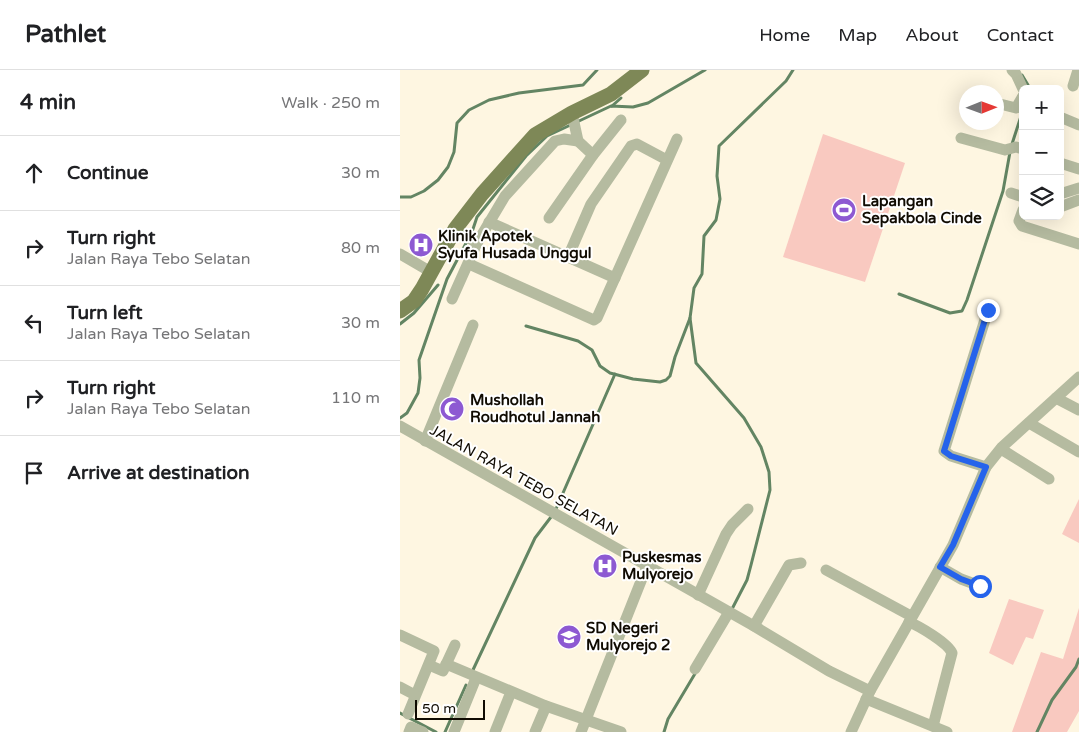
<!DOCTYPE html>
<html lang="en">
<head>
<meta charset="utf-8">
<style>
  body { margin:0; font-family:"Varela Round",sans-serif; background:#f2f2f2; color:#202124 }
  .controls { position:absolute; right:15px; top:15px; display:grid; overflow:hidden; border-radius:8px; box-shadow:0 5px 20px #0002 }
  .controls button { width:45px; height:45px; display:grid; place-items:center; padding:0; border:0; border-bottom:1px solid #e0e0e0; background:#fff; color:#202124; font:25px sans-serif }
  .compass { position:absolute; left:559px; top:15px; width:45px; height:45px; border-radius:50%; background:#fff; box-shadow:0 5px 20px #0002; rotate:89deg }
  .scale { position:absolute; left:15px; bottom:12px; width:70px; box-sizing:border-box; padding-left:5px; border:2px solid #100b02; border-top:0; font-size:14px; line-height:18px; white-space:nowrap; color:#100b02; -webkit-text-stroke:4px #fff; paint-order:stroke }
  .stop { position:absolute; width:15px; height:15px; margin:-11px; border:4px solid #2563eb; border-radius:50%; background:#fff }
  .stop.end { background:#2563eb; border-color:#fff; box-shadow:0 1px 5px #0008 }
  .list { margin:0; padding:0; list-style:none }
  h2 { display:flex; justify-content:space-between; align-items:center; height:65px; margin:0; padding:0 20px; font-size:21px }
  h2 small { font-size:16px; font-weight:400; color:#757577 }
  .list li { display:grid; grid-template-columns:32px 1fr auto; gap:15px; align-items:center; box-sizing:border-box; height:75px; padding:0 20px; border-top:1px solid #e0e0e0 }
  .list b { display:block; font-size:19px; white-space:nowrap }
  .list p { margin:0; font-size:16px; white-space:nowrap; color:#757577 }
  .list em { font-size:16px; font-style:normal; color:#757577 }
  .icon { flex:none; width:28px; height:28px; fill:none; stroke:currentColor; stroke-width:2; stroke-linecap:round; stroke-linejoin:round }
  .map { position:relative; flex:none; width:679px; height:662px; overflow:hidden }
  header { display:flex; align-items:center; gap:30px; box-sizing:border-box; height:70px; padding:0 25px; background:#fff; border-bottom:1px solid #e0e0e0 }
  header strong { font-size:24px }
  nav { display:flex; gap:28px; margin-inline-start:auto; font-size:18px }
  main { display:flex }
  aside { flex:1; background:#fff }
  .map>svg:first-child { display:block }
</style>
</head>
<body>
<header>
<strong>Pathlet</strong>
<nav><a>Home</a><a>Map</a><a>About</a><a>Contact</a></nav>
</header>
<main>
<aside>
<h2>4 min<small>Walk · 250 m</small></h2>
<ul class="list">
<li><svg class="icon" aria-label="ahead" viewBox="0 0 24 24"><path d="M12 20V5M6 11l6-6 6 6"/></svg><div><b>Continue</b></div><em>30 m</em></li>
<li><svg class="icon" aria-label="right" viewBox="0 0 24 24"><path d="M7 20v-9h11M14 6l5 5-5 5"/></svg><div><b>Turn right</b><p>Jalan Raya Tebo Selatan</p></div><em>80 m</em></li>
<li><svg class="icon" aria-label="left" viewBox="0 0 24 24"><path d="M17 20v-9H6M10 6l-5 5 5 5"/></svg><div><b>Turn left</b><p>Jalan Raya Tebo Selatan</p></div><em>30 m</em></li>
<li><svg class="icon" aria-label="right" viewBox="0 0 24 24"><path d="M7 20v-9h11M14 6l5 5-5 5"/></svg><div><b>Turn right</b><p>Jalan Raya Tebo Selatan</p></div><em>110 m</em></li>
<li><svg class="icon" aria-label="arrive" viewBox="0 0 24 24"><path d="M6 21V4h12l-3 4 3 4H6"/></svg><div><b>Arrive at destination</b></div></li>
</ul>
</aside>
<div class="map">
<svg width="679" height="662" viewBox="0 0 679 662">
  <rect width="100%" height="100%" fill="#fef6e1"/>
  <g fill="#f9c9c0">
    <path d="M 423,64 L 505,93 L 465,212 L 383,187 Z"/>
    <path d="M 679,429 L 679,473 L 662,464 Z"/>
    <path d="M 609,529 L 644,540 L 633,569 L 626,567 L 613,595 L 589,583 Z"/>
    <path d="M 679,538 L 679,641 L 667,662 L 612,662 L 641,582 L 663,589 Z"/>
  </g>
  <g fill="none" stroke-linecap="round" stroke-linejoin="round">
    <g stroke="#638563" stroke-width="3">
      <path d="M 622,5 L 628,15 L 628,19"/>
      <path d="M 212,36 L 221,28"/>
      <path d="M 612,74 L 623,40"/>
      <path d="M 0,127 L 11,127 L 24,121 L 38,110 L 48,97 L 54,82 L 57,53 L 69,40 L 89,30 L 119,23 L 183,15 L 197,0"/>
      <path d="M 499,224 L 550,243 L 562,241 L 567,230 L 603,121 L 610,82"/>
      <path d="M 290,248 L 296,293 L 344,348 L 361,377 L 369,402 L 370,420 L 351,495 L 347,510 L 332,539"/>
      <path d="M 0,254 L 14,243 L 38,215"/>
      <path d="M 126,256 L 178,271 L 192,280 L 200,296 L 210,303 L 233,309 L 260,312 L 266,310 L 270,306 L 275,287 L 290,248 L 294,218 L 302,204 L 304,166 L 316,150 L 320,129 L 317,106 L 319,76 L 386,11 L 393,0"/>
      <path d="M 0,348 L 7,343 L 18,323 L 20,308 L 19,290 L 47,209 L 72,162 L 77,147 L 126,86 L 147,66 L 211,36 L 233,37 L 248,33 L 305,0"/>
      <path d="M 156,439 L 215,304"/>
      <path d="M 72,602 L 135,468 L 151,447"/>
      <path d="M 0,643 L 36,662"/>
      <path d="M 45,662 L 66,615"/>
      <path d="M 264,662 L 268,649 L 296,602"/>
      <path d="M 637,662 L 652,630 L 676,597 L 679,589"/>
    </g>
    <g stroke="#b5bba0" stroke-width="11">
      <path d="M 612,0 L 616,4 L 623,19"/>
      <path d="M 673,16 L 678,0"/>
      <path d="M 596,33 L 616,38 L 623,26"/>
      <path d="M 172,43 L 178,71 L 193,85"/>
      <path d="M 660,47 L 679,55"/>
      <path d="M 561,68 L 605,80 L 616,77 L 623,79"/>
      <path d="M 660,93 L 679,99"/>
      <path d="M 611,123 L 623,127"/>
      <path d="M 660,124 L 679,118"/>
      <path d="M 660,137 L 679,130"/>
      <path d="M 623,140 L 619,151 L 622,156 L 679,174"/>
      <path d="M 149,148 L 193,85 L 221,50"/>
      <path d="M 89,152 L 215,208"/>
      <path d="M 55,159 L 77,173"/>
      <path d="M 0,184 L 31,202"/>
      <path d="M 168,187 L 191,134 L 231,76 L 237,74 L 267,90"/>
      <path d="M 69,194 L 194,250 L 197,248 L 277,69"/>
      <path d="M 52,229 L 77,173 L 105,126 L 155,71 L 164,69 L 178,71"/>
      <path d="M 656,328 L 679,340"/>
      <path d="M 629,353 L 679,382"/>
      <path d="M 0,356 L 354,556 L 429,601 L 470,621"/>
      <path d="M 25,371 L 73,255"/>
      <path d="M 601,379 L 649,409"/>
      <path d="M 586,397 L 551,386 L 544,381 L 588,240"/>
      <path d="M 540,497 L 561,509 L 580,516"/>
      <path d="M 426,500 L 511,546"/>
      <path d="M 298,525 L 326,464 L 332,455 L 348,439"/>
      <path d="M 509,552 C 519,556 548,573 552,583 L 533,656"/>
      <path d="M 354,556 L 389,495 L 401,493"/>
      <path d="M 0,565 L 34,581 L 8,644"/>
      <path d="M 46,594 L 146,636 L 221,662"/>
      <path d="M 29,595 L 43,601 L 55,575"/>
      <path d="M 295,599 L 329,542"/>
      <path d="M 0,617 L 15,625"/>
      <path d="M 466,629 L 547,662"/>
      <path d="M 9,662 L 11,657 L 23,662"/>
      <path d="M 54,662 L 76,608"/>
      <path d="M 95,662 L 111,622"/>
      <path d="M 135,662 L 146,636"/>
      <path d="M 181,662 L 247,496"/>
      <path d="M 451,662 L 470,621 L 553,475 L 586,397 L 602,377 L 679,307"/>
    </g>
    <path stroke="#7e8857" stroke-width="15" d="M 0,241 L 14,231 L 22,219 L 55,159 L 82,124 L 135,65 L 172,43 L 211,24 L 242,0"/>
  </g>
  <g fill="none" stroke-linecap="round" stroke-linejoin="round">
    <path stroke="#2563eb" stroke-width="6" d="M 580,516 L 561,509 L 540,497 L 553,475 L 586,397 L 551,386 L 544,381 L 588,240"/>
  </g>
  <defs>
    <symbol id="stadium-disc" viewBox="-11 -11 22 22"><circle r="9.5" fill="#8d59d2" stroke="#fff"/><path d="M0-5a6.5 5 0 1 0 0 10a6.5 5 0 1 0 0-10ZM-3.5-1.8h7v3.6h-7Z" fill="#fff"/></symbol>
    <symbol id="hospital-disc" viewBox="-11 -11 22 22"><circle r="9.5" fill="#8d59d2" stroke="#fff"/><path d="M-5-5h3v3.5h4V-5h3V5h-3V1.5h-4V5h-3Z" fill="#fff"/></symbol>
    <symbol id="mosque-disc" viewBox="-11 -11 22 22"><circle r="9.5" fill="#8d59d2" stroke="#fff"/><path d="M3.5-4.9A6 6 0 1 0 3.5 4.9A5 5 0 1 1 3.5-4.9Z" fill="#fff"/></symbol>
    <symbol id="school-disc" viewBox="-11 -11 22 22"><circle r="9.5" fill="#8d59d2" stroke="#fff"/><path d="M0-5L7-2L0 1L-7-2ZM-4 1L0 2.5L4 1V4Q0 6-4 4Z" fill="#fff"/></symbol>
  </defs>
  <g fill-rule="evenodd">
    <use href="#stadium-disc" x="430" y="126" width="28" height="28"/>
    <use href="#hospital-disc" x="7" y="161" width="28" height="28"/>
    <use href="#mosque-disc" x="38" y="325" width="28" height="28"/>
    <use href="#hospital-disc" x="191" y="482" width="28" height="28"/>
    <use href="#school-disc" x="155" y="553" width="28" height="28"/>
  </g>
  <g text-anchor="middle" dominant-baseline="central" stroke-width="4" stroke-linejoin="round" paint-order="stroke">
    <g font-size="15" font-weight="bold" fill="#100b02" stroke="#fff" text-anchor="start">
      <text x="462" y="131">Lapangan<tspan x="462" dy="17">Sepakbola Cinde</tspan></text>
      <text x="38" y="166">Klinik Apotek<tspan x="38" dy="17">Syufa Husada Unggul</tspan></text>
      <text x="70" y="330">Mushollah<tspan x="70" dy="17">Roudhotul Jannah</tspan></text>
      <text x="222" y="487">Puskesmas<tspan x="222" dy="17">Mulyorejo</tspan></text>
      <text x="186" y="558">SD Negeri<tspan x="186" dy="17">Mulyorejo 2</tspan></text>
    </g>
    <g font-size="15" fill="#100b02" stroke="#fff">
      <text transform="translate(124 410) rotate(29)">JALAN RAYA TEBO SELATAN</text>
    </g>
  </g>
</svg>
<div class="controls">
<button>+</button>
<button>−</button>
<button><svg class="icon" aria-label="layers" viewBox="0 0 24 24"><path d="M12 4l9 5-9 5-9-5zM3 14l9 5 9-5"/></svg></button>
</div>
<svg class="compass" viewBox="-18 -18 36 36"><path d="M0-13l5 13h-10z" fill="#e53935"/><path d="M0 13l5-13h-10z" fill="#757577"/></svg>
<div class="scale">50 m</div>
<div class="stop" style="left:580px;top:516px"></div>
<div class="stop end" style="left:588px;top:240px"></div>
</div>
</main>
</body>
</html>
